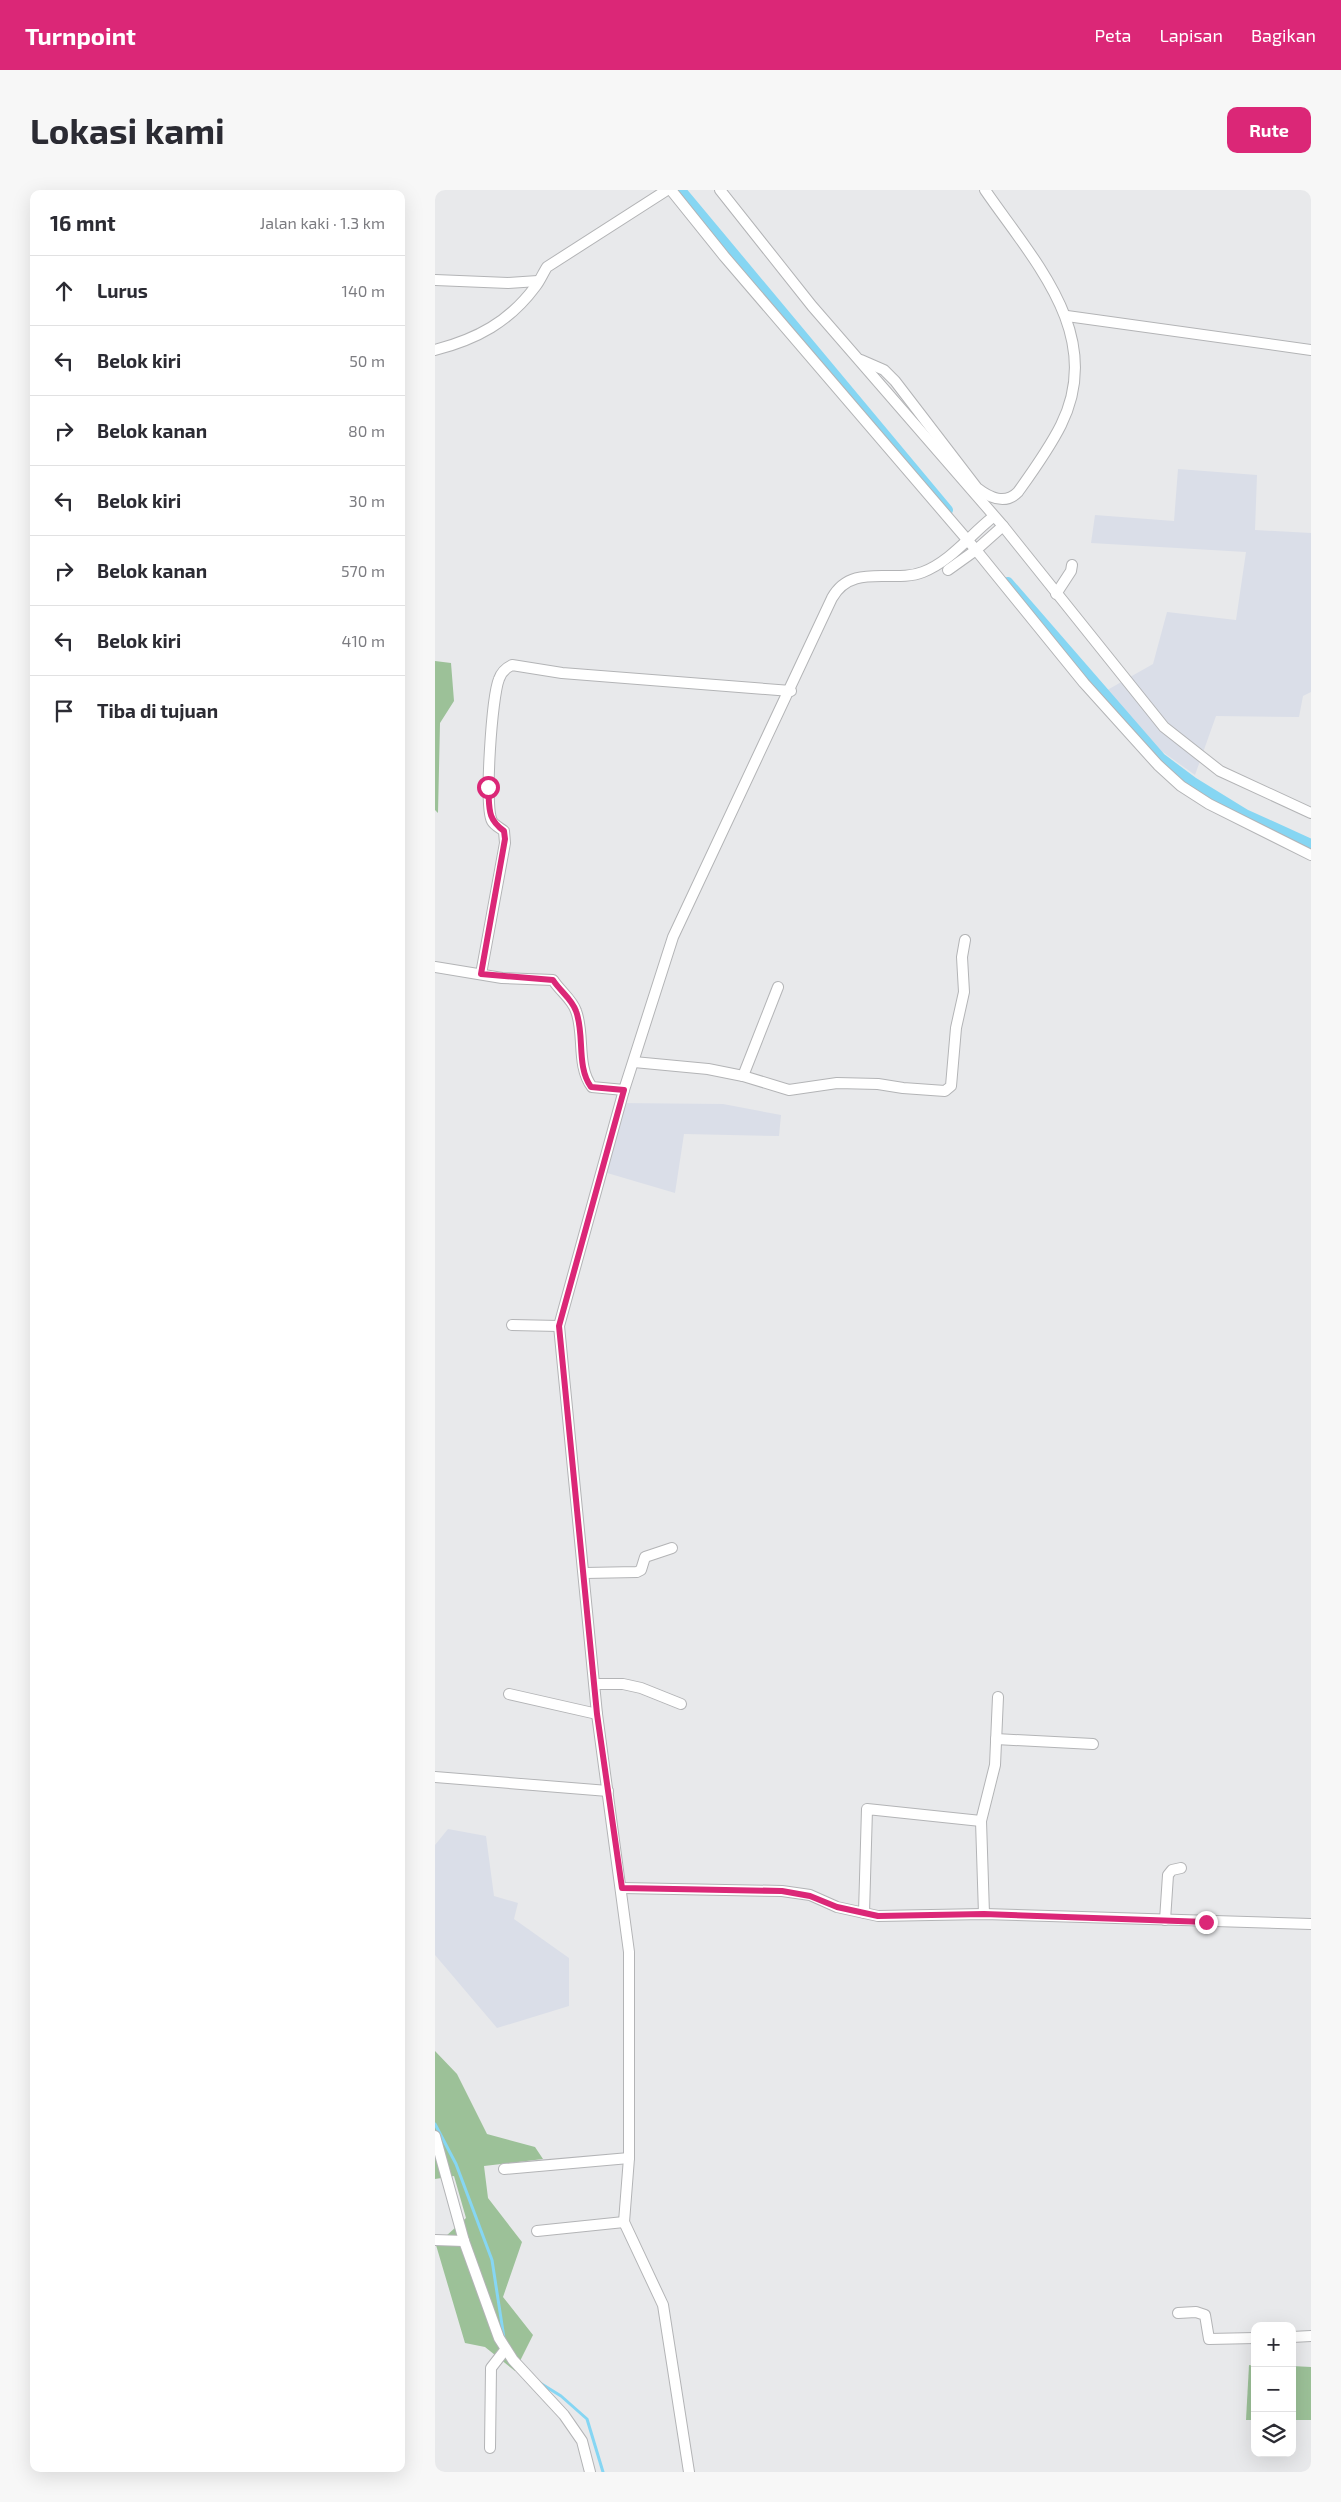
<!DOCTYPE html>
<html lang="id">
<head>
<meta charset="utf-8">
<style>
  body { margin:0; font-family:"Exo 2",sans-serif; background:#f7f7f7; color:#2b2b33 }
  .controls { position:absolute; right:15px; bottom:15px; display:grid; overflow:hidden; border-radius:10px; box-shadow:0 5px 20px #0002 }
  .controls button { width:45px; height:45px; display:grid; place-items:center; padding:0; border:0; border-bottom:1px solid #e1e1e2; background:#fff; color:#2b2b33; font:25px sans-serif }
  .stop { position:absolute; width:15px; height:15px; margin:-11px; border:4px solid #db2777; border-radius:50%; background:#fff }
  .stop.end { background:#db2777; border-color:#fff; box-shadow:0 1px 5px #0008 }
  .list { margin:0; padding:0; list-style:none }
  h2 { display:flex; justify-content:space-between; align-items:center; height:65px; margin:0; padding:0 20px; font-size:21px }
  h2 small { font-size:16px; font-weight:400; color:#7c7c81 }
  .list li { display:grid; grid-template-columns:32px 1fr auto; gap:15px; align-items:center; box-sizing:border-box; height:70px; padding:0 20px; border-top:1px solid #e1e1e2 }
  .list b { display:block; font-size:19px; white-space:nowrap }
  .list em { font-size:16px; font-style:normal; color:#7c7c81 }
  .icon { flex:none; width:28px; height:28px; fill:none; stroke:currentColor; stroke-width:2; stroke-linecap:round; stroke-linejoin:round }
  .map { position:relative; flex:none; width:876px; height:2282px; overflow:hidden; border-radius:10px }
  header { display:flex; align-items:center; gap:30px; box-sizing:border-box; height:70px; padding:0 25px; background:#db2777; color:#fff }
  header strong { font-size:24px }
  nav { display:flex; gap:28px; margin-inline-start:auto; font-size:18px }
  .intro { display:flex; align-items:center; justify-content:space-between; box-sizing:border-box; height:120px; padding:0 30px }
  h1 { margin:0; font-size:35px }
  .button { padding:12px 22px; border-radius:10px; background:#db2777; color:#fff; font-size:18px; font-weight:700 }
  main { display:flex; gap:30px; padding:0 30px }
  aside { flex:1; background:#fff; border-radius:10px; box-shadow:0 5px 20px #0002 }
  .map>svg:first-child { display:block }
</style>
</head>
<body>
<header>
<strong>Turnpoint</strong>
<nav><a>Peta</a><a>Lapisan</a><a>Bagikan</a></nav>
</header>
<div class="intro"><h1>Lokasi kami</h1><a class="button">Rute</a></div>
<main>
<aside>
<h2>16 mnt<small>Jalan kaki · 1.3 km</small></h2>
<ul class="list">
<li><svg class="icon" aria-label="ahead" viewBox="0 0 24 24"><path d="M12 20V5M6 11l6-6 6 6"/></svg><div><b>Lurus</b></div><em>140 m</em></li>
<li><svg class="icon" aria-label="left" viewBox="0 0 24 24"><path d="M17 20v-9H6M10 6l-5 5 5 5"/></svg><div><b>Belok kiri</b></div><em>50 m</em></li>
<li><svg class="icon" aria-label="right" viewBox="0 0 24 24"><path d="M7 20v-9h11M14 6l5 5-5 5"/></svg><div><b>Belok kanan</b></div><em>80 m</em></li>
<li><svg class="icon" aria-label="left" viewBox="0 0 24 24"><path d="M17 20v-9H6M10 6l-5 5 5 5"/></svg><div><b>Belok kiri</b></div><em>30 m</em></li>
<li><svg class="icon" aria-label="right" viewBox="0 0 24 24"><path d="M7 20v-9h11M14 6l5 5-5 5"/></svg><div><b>Belok kanan</b></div><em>570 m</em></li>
<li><svg class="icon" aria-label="left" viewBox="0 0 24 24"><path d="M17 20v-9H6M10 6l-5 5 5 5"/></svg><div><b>Belok kiri</b></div><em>410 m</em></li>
<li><svg class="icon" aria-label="arrive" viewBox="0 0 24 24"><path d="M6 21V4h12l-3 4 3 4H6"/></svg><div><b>Tiba di tujuan</b></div></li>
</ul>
</aside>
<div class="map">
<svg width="876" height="2282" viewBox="0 0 876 2282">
  <rect width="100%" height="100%" fill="#e8e9eb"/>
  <g fill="#dadee8">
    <path d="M 743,279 L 822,285 L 820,340 L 876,343 L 876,502 L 868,506 L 864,527 L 781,526 L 760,585 L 704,545 L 667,503 L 718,474 L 732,422 L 801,430 L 811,362 L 656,353 L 660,325 L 739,331 Z"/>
    <path d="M 181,913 L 288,914 L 346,925 L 344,946 L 249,944 L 240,1003 L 162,980 Z"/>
    <path d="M 13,1639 L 51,1646 L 59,1706 L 83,1713 L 79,1729 L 134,1768 L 134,1816 L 62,1838 L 0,1765 L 0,1655 Z"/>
  </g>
  <g fill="#9cc198">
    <path d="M 0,471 L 16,473 L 19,511 L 5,533 L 3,623 L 0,620 Z"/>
    <path d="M 0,1861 L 22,1884 L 52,1944 L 100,1957 L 108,1969 L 49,1976 L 53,2008 L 87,2052 L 68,2107 L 98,2145 L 80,2181 L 50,2157 L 30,2153 L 1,2055 L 31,2028 L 19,1986 L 0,1989 Z"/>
    <path d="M 814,2175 L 820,2176 L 820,2230 L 811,2230 Z"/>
    <path d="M 857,2176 L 876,2177 L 876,2230 L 857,2230 Z"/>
  </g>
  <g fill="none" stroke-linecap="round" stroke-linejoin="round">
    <g stroke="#86d6f3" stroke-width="3">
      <path d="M 0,1934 L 21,1974 L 57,2070 L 69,2148"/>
      <path d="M 105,2193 L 126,2206 L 152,2229 L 168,2282"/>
    </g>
    <g stroke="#86d6f3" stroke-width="10">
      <path d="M 246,0 L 513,320"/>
      <path d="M 573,392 L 726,568 L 758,592 L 810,624 L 876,654"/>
    </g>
    <defs>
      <g id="minor">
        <path d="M 236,0 L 289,66 L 541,360 L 649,493 L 723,575 L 746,596 L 774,614 L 876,665"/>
        <path d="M 285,0 L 377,116 L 568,336 L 729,537 L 785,581 L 876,623"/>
        <path d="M 0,90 L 73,93 L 103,91"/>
        <path d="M 632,126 L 876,160"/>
        <path d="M 0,160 C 42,149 74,132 100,97 C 105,91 108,83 112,77 L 232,0"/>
        <path d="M 426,170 L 449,180 L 460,191 L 542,298 C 555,308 570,315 583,302 C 598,281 614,259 626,235 C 671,145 598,70 550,0"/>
        <path d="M 513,380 L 541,360 L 568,336"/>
        <path d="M 621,404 L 636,381 L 637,375"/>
        <path d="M 0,777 L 67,788 L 118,790 C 125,801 137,809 141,821 C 150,844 141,876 157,897 L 189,900"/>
        <path d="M 46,784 L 70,653 L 69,641 C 65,638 59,635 57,631 C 49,616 57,506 64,489 C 66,483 71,478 77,475 L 127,483 L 356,501"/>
        <path d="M 199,872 L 273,879 L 308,886 L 354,900 L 402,893 L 443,894 L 468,898 L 510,901 L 516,896 L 521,838 L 529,802 L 527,767 L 530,750"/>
        <path d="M 308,886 L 343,797"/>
        <path d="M 77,1135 L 124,1136"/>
        <path d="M 150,1383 L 202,1382 L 206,1380 L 210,1367 L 237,1358"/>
        <path d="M 160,1494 L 188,1494 L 206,1498 L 246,1514"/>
        <path d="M 74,1504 L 162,1524"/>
        <path d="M 561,1549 L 658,1554"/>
        <path d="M 0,1587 L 173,1601"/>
        <path d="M 187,1698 L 347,1701 L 375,1705 L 402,1717 L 443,1726 L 549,1724 L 876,1734"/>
        <path d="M 429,1723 L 432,1619 L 546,1631"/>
        <path d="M 549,1724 L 546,1631 L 560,1575 L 563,1507"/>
        <path d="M 730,1730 L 733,1685 L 737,1680 L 746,1678"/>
        <path d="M 0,1946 L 29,2051 L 64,2148 L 78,2170 L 129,2225 L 147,2251 L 155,2282"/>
        <path d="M 69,1979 L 194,1968"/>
        <path d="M 102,2041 L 189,2032"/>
        <path d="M 0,2050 L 29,2051"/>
        <path d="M 743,2123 L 761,2122 L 770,2125 L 774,2149 L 820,2148"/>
        <path d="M 857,2147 L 876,2146"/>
        <path d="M 55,2258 L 56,2178 L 70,2160"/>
        <path d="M 254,2282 L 228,2115 L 189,2032 L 194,1968 L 194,1762 L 162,1524 L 124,1136 L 189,900 L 238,747 L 397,408 C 417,372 458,394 488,382 C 516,371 535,345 558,327"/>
      </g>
    </defs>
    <use href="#minor" stroke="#b3b4b6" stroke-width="12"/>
    <use href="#minor" stroke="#fff" stroke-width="10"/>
  </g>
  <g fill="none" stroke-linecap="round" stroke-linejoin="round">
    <path stroke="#db2777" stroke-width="6" d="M 53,597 C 55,617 51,628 69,641 L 70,649 L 46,784 L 118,790 C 125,801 137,809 141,821 C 150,845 141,876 156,897 L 189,900 L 124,1136 L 162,1524 L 187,1698 L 347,1701 L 375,1706 L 402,1717 L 443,1726 L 549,1724 L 771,1732"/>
  </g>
</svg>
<div class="controls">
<button>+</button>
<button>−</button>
<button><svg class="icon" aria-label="layers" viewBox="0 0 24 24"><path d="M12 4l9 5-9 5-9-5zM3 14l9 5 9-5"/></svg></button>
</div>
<div class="stop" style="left:53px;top:597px"></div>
<div class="stop end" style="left:771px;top:1732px"></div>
</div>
</main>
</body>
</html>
